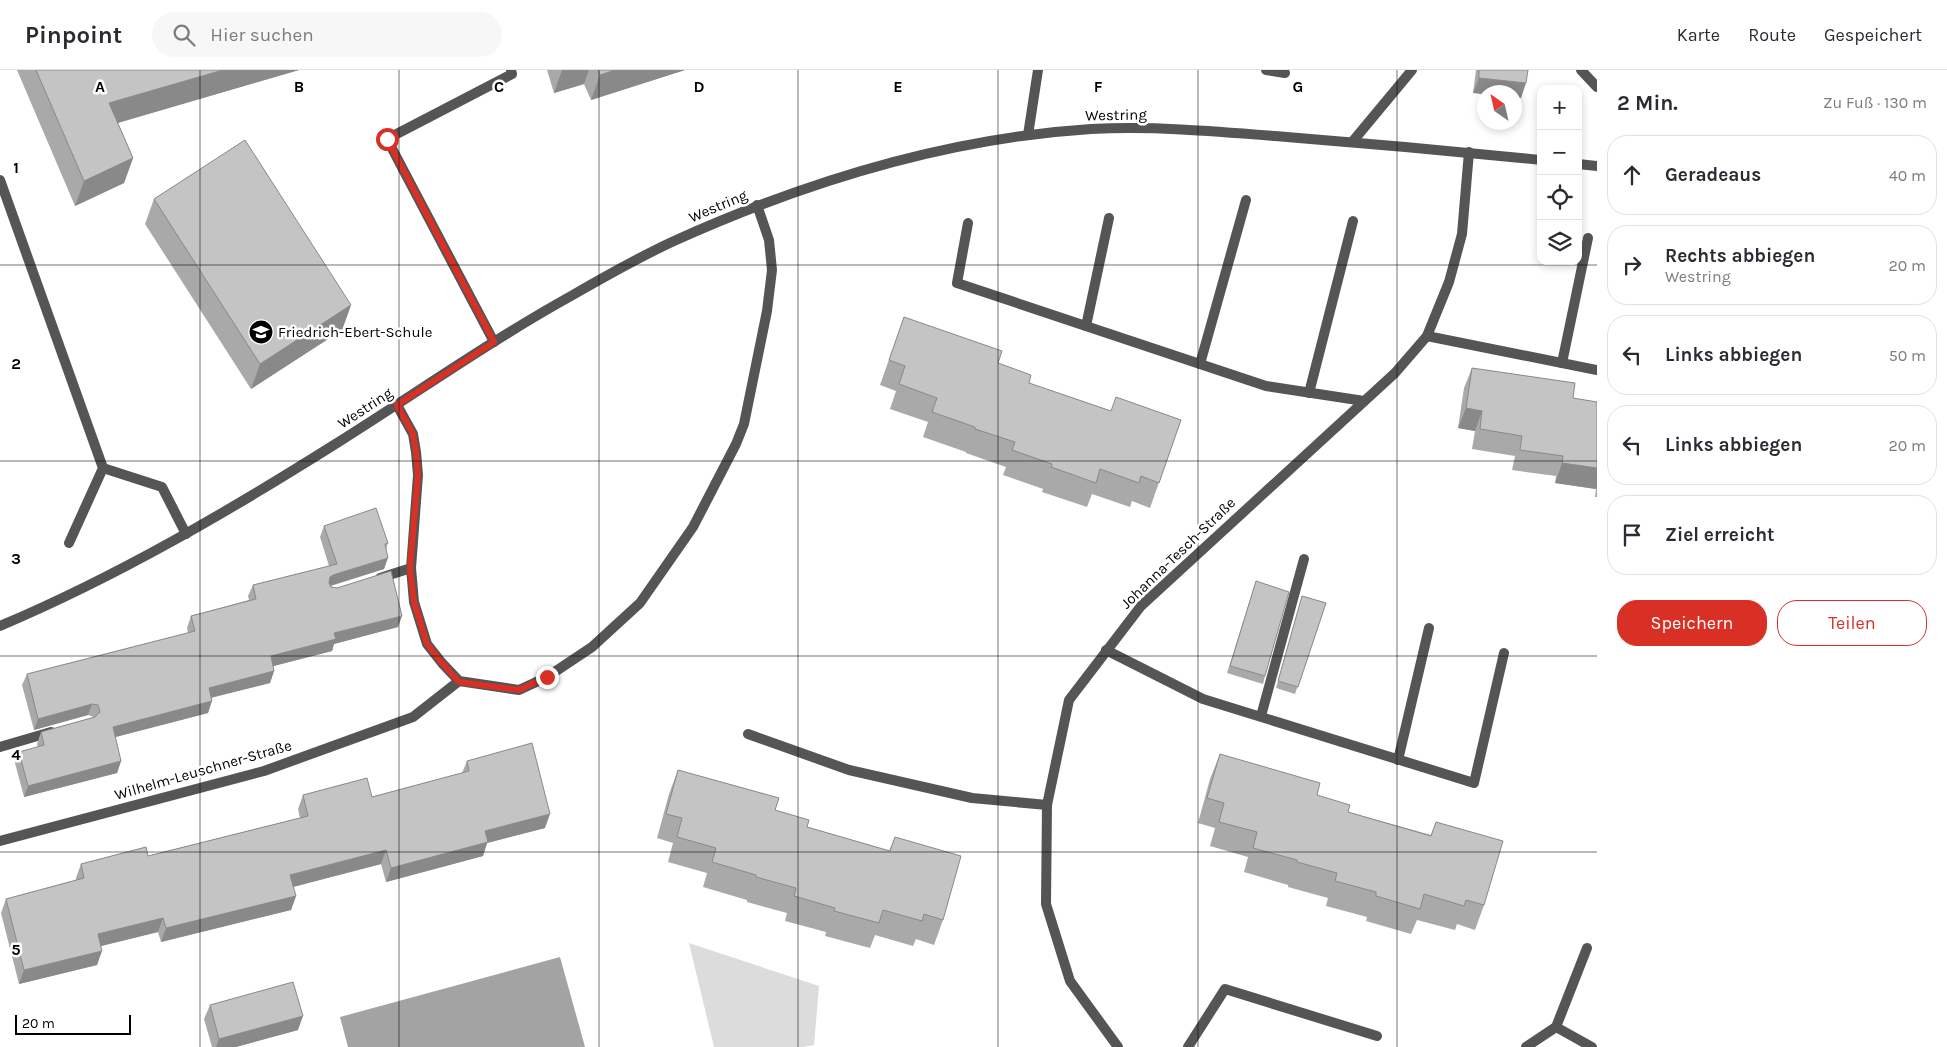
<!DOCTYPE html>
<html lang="de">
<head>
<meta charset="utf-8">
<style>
  body { margin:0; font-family:Karla,sans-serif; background:#f7f7f7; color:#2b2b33 }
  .controls { position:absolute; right:15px; top:15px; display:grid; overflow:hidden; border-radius:10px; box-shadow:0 2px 8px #0003 }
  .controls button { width:45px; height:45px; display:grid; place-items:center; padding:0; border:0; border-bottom:1px solid #e1e1e2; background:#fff; color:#2b2b33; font:25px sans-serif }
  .compass { position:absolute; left:1477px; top:15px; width:45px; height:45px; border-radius:50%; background:#fff; box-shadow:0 2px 8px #0003; rotate:326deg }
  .scale { position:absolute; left:15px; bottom:12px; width:116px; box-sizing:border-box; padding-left:5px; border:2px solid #000; border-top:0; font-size:14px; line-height:18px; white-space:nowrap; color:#000; -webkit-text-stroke:4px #fff; paint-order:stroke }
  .stop { position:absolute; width:15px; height:15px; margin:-11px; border:4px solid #d93025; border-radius:50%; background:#fff }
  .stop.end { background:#d93025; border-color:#fff; box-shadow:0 1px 5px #0008 }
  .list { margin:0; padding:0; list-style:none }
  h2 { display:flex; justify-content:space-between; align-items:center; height:65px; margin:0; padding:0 20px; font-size:21px }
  h2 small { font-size:16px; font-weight:400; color:#7c7c81 }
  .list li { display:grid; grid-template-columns:32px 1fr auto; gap:15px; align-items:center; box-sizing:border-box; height:80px; margin:0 10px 10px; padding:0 10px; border:1px solid #e1e1e2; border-radius:20px }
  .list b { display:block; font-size:19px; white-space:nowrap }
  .list p { margin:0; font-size:16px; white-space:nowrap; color:#7c7c81 }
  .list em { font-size:16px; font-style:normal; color:#7c7c81 }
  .actions { display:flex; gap:10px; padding:15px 20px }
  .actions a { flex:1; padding:11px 0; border:1px solid #d93025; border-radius:20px; text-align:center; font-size:18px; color:#d93025 }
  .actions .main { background:#d93025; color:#fff }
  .icon { flex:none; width:28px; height:28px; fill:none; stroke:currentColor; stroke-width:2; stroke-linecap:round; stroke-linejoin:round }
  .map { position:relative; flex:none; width:1597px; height:977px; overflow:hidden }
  header { display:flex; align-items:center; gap:30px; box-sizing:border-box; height:70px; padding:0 25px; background:#fff; border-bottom:1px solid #e1e1e2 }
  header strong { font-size:24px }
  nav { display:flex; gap:28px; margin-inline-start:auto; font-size:18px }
  .search { width:350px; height:45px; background:#f7f7f7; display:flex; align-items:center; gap:12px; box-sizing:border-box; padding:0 18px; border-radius:28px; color:#7c7c81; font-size:19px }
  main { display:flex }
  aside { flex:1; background:#fff }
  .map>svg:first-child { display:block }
</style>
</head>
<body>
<header>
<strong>Pinpoint</strong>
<div class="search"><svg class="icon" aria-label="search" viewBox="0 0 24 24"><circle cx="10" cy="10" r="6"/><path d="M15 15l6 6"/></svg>Hier suchen</div>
<nav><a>Karte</a><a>Route</a><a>Gespeichert</a></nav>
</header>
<main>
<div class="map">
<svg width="1597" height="977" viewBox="0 0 1597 977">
  <rect width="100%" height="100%" fill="#fff"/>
  <path fill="#dcdcdc" d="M 689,873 L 819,916 L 814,975 L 803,977 L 714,977 Z"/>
  <path fill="#a3a3a3" d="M 560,887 L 585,977 L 348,977 L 340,947 Z"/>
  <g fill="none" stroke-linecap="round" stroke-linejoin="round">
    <g stroke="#555" stroke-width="10">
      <path d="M 1266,0 L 1285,3"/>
      <path d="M 1581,0 L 1597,17"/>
      <path d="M 1028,65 L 1038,0"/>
      <path d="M 1353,71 L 1412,0"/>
      <path d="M 0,110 L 103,398 L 69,473"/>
      <path d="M 968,153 L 957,213 L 1266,316 L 1364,331"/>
      <path d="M 1086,256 L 1109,148"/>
      <path d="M 1427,266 L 1597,300"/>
      <path d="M 494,272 L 387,69 L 512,4 L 511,0"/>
      <path d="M 1562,293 L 1588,168"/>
      <path d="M 1200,294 L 1246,130"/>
      <path d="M 1309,323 L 1353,151"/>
      <path d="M 103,398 L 162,417 L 186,464"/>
      <path d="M 380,508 L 411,498"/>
      <path d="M 1106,580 L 1203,629 L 1474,713 L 1504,583"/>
      <path d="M 1261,646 L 1304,489"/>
      <path d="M 748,664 L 849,700 L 972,728 L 1047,735"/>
      <path d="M 0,677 L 51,662"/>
      <path d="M 1398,690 L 1429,558"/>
      <path d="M 1587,878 L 1556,957 L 1592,977"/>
      <path d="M 1188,977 L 1225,919 L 1377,966"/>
    </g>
    <g stroke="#555" stroke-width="10">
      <path d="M 1578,94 L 1597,96"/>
      <path d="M 397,335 L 413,364 L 416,382 L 418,405 L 411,498 L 414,532 L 427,574 L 442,593 L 459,611 L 519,620 L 547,607 L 592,577 L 640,533 L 693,457 L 736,374 L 744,354 L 767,241 L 772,200 L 769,170 L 757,135"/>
      <path d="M 0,556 C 118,506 229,441 337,373 C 415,324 490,271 571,226 C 604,207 639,187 674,171 C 805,112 947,68 1091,59 C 1153,56 1213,61 1275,66 C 1363,73 1452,81 1541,90"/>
      <path d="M 0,771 L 264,701 L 413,647 L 459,611"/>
      <path d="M 1118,977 L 1070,911 L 1046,834 L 1047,735 L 1069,630 L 1141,536 L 1395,303 L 1427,266 L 1449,212 L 1462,164 L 1469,82"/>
      <path d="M 1526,977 L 1556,957"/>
    </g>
  </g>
  <g fill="#a9a9a9">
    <path d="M 17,0 L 299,0 L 118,53 L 133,88 L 124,113 L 75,136 Z"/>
    <path d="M 547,0 L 685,0 L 591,30 L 584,14 L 554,23 Z"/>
    <path d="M 1476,0 L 1528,0 L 1521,28 L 1514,27 L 1514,22 L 1484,22 L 1484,24 L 1473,23 Z"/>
    <path d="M 154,129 L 351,235 L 342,260 L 251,319 L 145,154 Z"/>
    <path d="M 904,247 L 998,293 L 1029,313 L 1111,341 L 1181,350 L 1150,438 L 1132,431 L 1130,437 L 1092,424 L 1087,437 L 1042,422 L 1043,419 L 1003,405 L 1006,397 L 966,383 L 966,382 L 923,367 L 928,352 L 890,339 L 896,321 L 880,315 Z"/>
    <path d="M 1472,298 L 1573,328 L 1597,332 L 1597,427 L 1595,427 L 1596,419 L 1555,413 L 1556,406 L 1512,400 L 1515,386 L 1472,379 L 1475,361 L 1458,358 L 1464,318 Z"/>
    <path d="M 324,456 L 388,473 L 386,479 L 384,499 L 331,516 L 398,557 L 334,574 L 332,581 L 273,596 L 274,601 L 270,613 L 211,628 L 208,643 L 115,667 L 121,691 L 117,703 L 24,727 L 15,693 L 19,682 L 38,677 L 37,674 L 41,662 L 94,647 L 88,645 L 34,660 L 22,615 L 27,604 L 188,563 L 187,558 L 191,546 L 249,530 L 248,526 L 253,515 L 329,496 L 320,467 Z"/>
    <path d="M 1256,511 L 1265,606 L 1263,614 L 1227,603 Z"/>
    <path d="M 1302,526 L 1326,533 L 1295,624 L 1276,618 Z"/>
    <path d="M 1220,684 L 1317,725 L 1348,742 L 1431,765 L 1436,752 L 1484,835 L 1475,860 L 1457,854 L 1455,860 L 1417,850 L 1411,864 L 1366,851 L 1367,847 L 1326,836 L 1328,828 L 1288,817 L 1288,815 L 1244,802 L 1248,787 L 1210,776 L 1215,758 L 1198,753 L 1210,709 Z"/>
    <path d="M 467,691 L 545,758 L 487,773 L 483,786 L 386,812 L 381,794 L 293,817 L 296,826 L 291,840 L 161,872 L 158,862 L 101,876 L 97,895 L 19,914 L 1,843 L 6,829 L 76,810 L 76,808 L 81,794 L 148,786 L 300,748 L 298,739 L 303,725 L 372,727 L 462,703 Z"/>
    <path d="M 678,700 L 775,740 L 807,757 L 889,781 L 895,767 L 943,850 L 934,875 L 916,869 L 913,876 L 875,865 L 870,878 L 825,866 L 826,862 L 785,851 L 787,843 L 747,832 L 747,830 L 703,817 L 707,803 L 668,792 L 673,773 L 657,768 L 669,724 Z"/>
    <path d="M 210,935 L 298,960 L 236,977 L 212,977 L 204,949 Z"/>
  </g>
  <g fill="#898989">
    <path d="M 223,0 L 299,0 L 100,58 L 109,33 Z"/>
    <path d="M 562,0 L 589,0 L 584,14 L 554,23 Z"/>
    <path d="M 615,0 L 685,0 L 591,30 L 600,5 Z"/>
    <path d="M 1479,8 L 1526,13 L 1521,28 L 1514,27 L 1514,22 L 1484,22 L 1484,24 L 1473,23 Z"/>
    <path d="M 133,88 L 124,113 L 75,136 L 84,111 Z"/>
    <path d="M 351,235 L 342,260 L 251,319 L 260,294 Z"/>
    <path d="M 1466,338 L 1482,341 L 1475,361 L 1458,358 Z"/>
    <path d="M 1562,393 L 1597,398 L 1597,417 L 1596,419 L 1555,413 Z"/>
    <path d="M 388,488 L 384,499 L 329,516 L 326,519 L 330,507 L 333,505 Z"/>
    <path d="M 402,546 L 398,557 L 334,574 L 332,581 L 266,598 L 271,586 L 334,563 Z"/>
    <path d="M 274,601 L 270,613 L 205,629 L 209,618 Z"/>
    <path d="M 212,631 L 208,643 L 108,669 L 113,657 Z"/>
    <path d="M 92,634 L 88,645 L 34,660 L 38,649 Z"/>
    <path d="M 121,691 L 117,703 L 24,727 L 28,716 Z"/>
    <path d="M 550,744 L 545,758 L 487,773 L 483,786 L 386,812 L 391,798 L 485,761 Z"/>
    <path d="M 386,780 L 381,794 L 285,819 L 290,805 Z"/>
    <path d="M 296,826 L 291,840 L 161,872 L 166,858 Z"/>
    <path d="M 163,848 L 158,862 L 93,878 L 98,864 Z"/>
    <path d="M 102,881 L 97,895 L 19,914 L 24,900 Z"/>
    <path d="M 303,946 L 298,960 L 236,977 L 216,977 L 219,969 Z"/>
  </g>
  <g fill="#c4c4c4" stroke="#898989">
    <path d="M 36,0 L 223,0 L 109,33 L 133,88 L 84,111 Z"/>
    <path d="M 598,0 L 615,0 L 600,5 Z"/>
    <path d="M 1479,0 L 1528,0 L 1526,13 L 1479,8 Z"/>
    <path d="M 245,70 L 351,235 L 260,294 L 154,129 Z"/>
    <path d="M 904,247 L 1002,281 L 998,293 L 1031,305 L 1029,313 L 1111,341 L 1116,327 L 1181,350 L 1159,413 L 1141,406 L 1139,413 L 1100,399 L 1096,413 L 1051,397 L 1052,394 L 1012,380 L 1015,372 L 975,359 L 975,357 L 932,342 L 937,328 L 899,314 L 905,296 L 889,290 Z"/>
    <path d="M 1472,298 L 1575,313 L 1573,328 L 1597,332 L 1597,398 L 1562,393 L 1563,386 L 1520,380 L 1522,366 L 1480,359 L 1482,341 L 1466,338 Z"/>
    <path d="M 376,438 L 388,473 L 385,474 L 388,488 L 333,505 L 330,507 L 329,513 L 331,517 L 337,518 L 391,501 L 402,546 L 334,563 L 336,569 L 271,586 L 274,601 L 209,618 L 212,631 L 113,657 L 121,691 L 28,716 L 19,682 L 44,675 L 41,662 L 95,647 L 100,642 L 98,635 L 92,634 L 38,649 L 27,604 L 195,561 L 191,546 L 256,529 L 253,515 L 337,494 L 324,456 Z"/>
    <path d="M 1256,511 L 1289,522 L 1265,606 L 1230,596 Z"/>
    <path d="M 1302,526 L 1326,533 L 1298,617 L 1278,611 Z"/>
    <path d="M 532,673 L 550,744 L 485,761 L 488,772 L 391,798 L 386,780 L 290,805 L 296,826 L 166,858 L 163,848 L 98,864 L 102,881 L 24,900 L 6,829 L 84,808 L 81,794 L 146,777 L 148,786 L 308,746 L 303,725 L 367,708 L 372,727 L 469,701 L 467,691 Z"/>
    <path d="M 1220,684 L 1320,713 L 1317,725 L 1350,735 L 1348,742 L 1431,766 L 1436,752 L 1503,771 L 1484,835 L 1466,830 L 1464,836 L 1424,824 L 1420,839 L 1376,826 L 1376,822 L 1335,811 L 1337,803 L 1297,792 L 1297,790 L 1253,778 L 1257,762 L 1219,752 L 1224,733 L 1207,728 Z"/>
    <path d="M 678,700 L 779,728 L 775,740 L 809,750 L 807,757 L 890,781 L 895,767 L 961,786 L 943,850 L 924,844 L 922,851 L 883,840 L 879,853 L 834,841 L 835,838 L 794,826 L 796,818 L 756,807 L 756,805 L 712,792 L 716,778 L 677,767 L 682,748 L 666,744 Z"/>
    <path d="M 293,912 L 303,946 L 219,969 L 210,935 Z"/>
  </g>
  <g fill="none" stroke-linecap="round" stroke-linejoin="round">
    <path stroke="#d93025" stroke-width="6" d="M 387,69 L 494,272 L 397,335 L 413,364 L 416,382 L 418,405 L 410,498 L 414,532 L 427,574 L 442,593 L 459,612 L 519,620 L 547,607"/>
  </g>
  <path fill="none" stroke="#000" stroke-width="1" stroke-opacity="0.55" d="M 200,0 L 200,977M 399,0 L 399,977M 599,0 L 599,977M 798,0 L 798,977M 998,0 L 998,977M 1198,0 L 1198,977M 1397,0 L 1397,977M 0,195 L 1597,195M 0,391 L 1597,391M 0,586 L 1597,586M 0,782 L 1597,782"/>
  <defs>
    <symbol id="school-disc" viewBox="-11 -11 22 22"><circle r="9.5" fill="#000" stroke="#fff"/><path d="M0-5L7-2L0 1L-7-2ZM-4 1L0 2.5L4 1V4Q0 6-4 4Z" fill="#fff"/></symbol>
  </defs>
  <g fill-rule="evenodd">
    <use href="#school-disc" x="247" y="248" width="28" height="28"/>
  </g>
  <g text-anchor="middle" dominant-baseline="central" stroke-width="5" stroke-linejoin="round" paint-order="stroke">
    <g font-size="15" fill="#000" stroke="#fff">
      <text transform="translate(1116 45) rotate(-1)">Westring</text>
      <text transform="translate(718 136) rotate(-23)">Westring</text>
      <text transform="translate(365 338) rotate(-33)">Westring</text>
      <text transform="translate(1178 483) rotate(-44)">Johanna-Tesch-Straße</text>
      <text transform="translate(203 700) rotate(-16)">Wilhelm-Leuschner-Straße</text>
    </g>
    <g font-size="15" fill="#000" stroke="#fff" text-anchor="start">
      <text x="278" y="262">Friedrich-Ebert-Schule</text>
    </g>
  </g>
  <g font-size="16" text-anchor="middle" font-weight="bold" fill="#000" stroke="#fff" stroke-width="5" stroke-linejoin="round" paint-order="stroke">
    <text x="100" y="22">A</text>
    <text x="299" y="22">B</text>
    <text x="499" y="22">C</text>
    <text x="699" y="22">D</text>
    <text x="898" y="22">E</text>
    <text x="1098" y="22">F</text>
    <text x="1298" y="22">G</text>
    <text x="16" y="103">1</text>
    <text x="16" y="299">2</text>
    <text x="16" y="494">3</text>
    <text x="16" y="690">4</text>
    <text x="16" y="885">5</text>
  </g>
</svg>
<div class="controls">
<button>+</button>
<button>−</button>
<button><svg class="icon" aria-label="locate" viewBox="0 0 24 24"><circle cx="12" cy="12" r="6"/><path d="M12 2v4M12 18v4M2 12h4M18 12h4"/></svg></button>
<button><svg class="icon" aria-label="layers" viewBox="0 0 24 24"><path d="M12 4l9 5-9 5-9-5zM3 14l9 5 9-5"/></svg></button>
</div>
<svg class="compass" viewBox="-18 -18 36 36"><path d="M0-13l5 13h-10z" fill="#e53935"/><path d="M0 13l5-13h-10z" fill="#7c7c81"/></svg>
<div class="scale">20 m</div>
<div class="stop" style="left:387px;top:69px"></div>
<div class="stop end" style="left:547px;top:607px"></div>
</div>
<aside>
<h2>2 Min.<small>Zu Fuß · 130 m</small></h2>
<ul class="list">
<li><svg class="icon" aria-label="ahead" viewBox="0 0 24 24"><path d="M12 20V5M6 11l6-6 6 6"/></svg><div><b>Geradeaus</b></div><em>40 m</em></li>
<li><svg class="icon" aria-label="right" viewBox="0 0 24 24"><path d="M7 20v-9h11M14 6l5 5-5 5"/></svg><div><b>Rechts abbiegen</b><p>Westring</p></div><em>20 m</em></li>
<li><svg class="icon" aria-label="left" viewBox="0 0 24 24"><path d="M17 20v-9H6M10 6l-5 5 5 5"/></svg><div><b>Links abbiegen</b></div><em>50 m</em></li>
<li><svg class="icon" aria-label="left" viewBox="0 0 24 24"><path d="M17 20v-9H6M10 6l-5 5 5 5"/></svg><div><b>Links abbiegen</b></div><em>20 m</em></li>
<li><svg class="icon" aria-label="arrive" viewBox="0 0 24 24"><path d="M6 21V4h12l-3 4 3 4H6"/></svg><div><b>Ziel erreicht</b></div></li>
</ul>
<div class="actions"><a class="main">Speichern</a><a>Teilen</a></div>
</aside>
</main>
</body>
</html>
